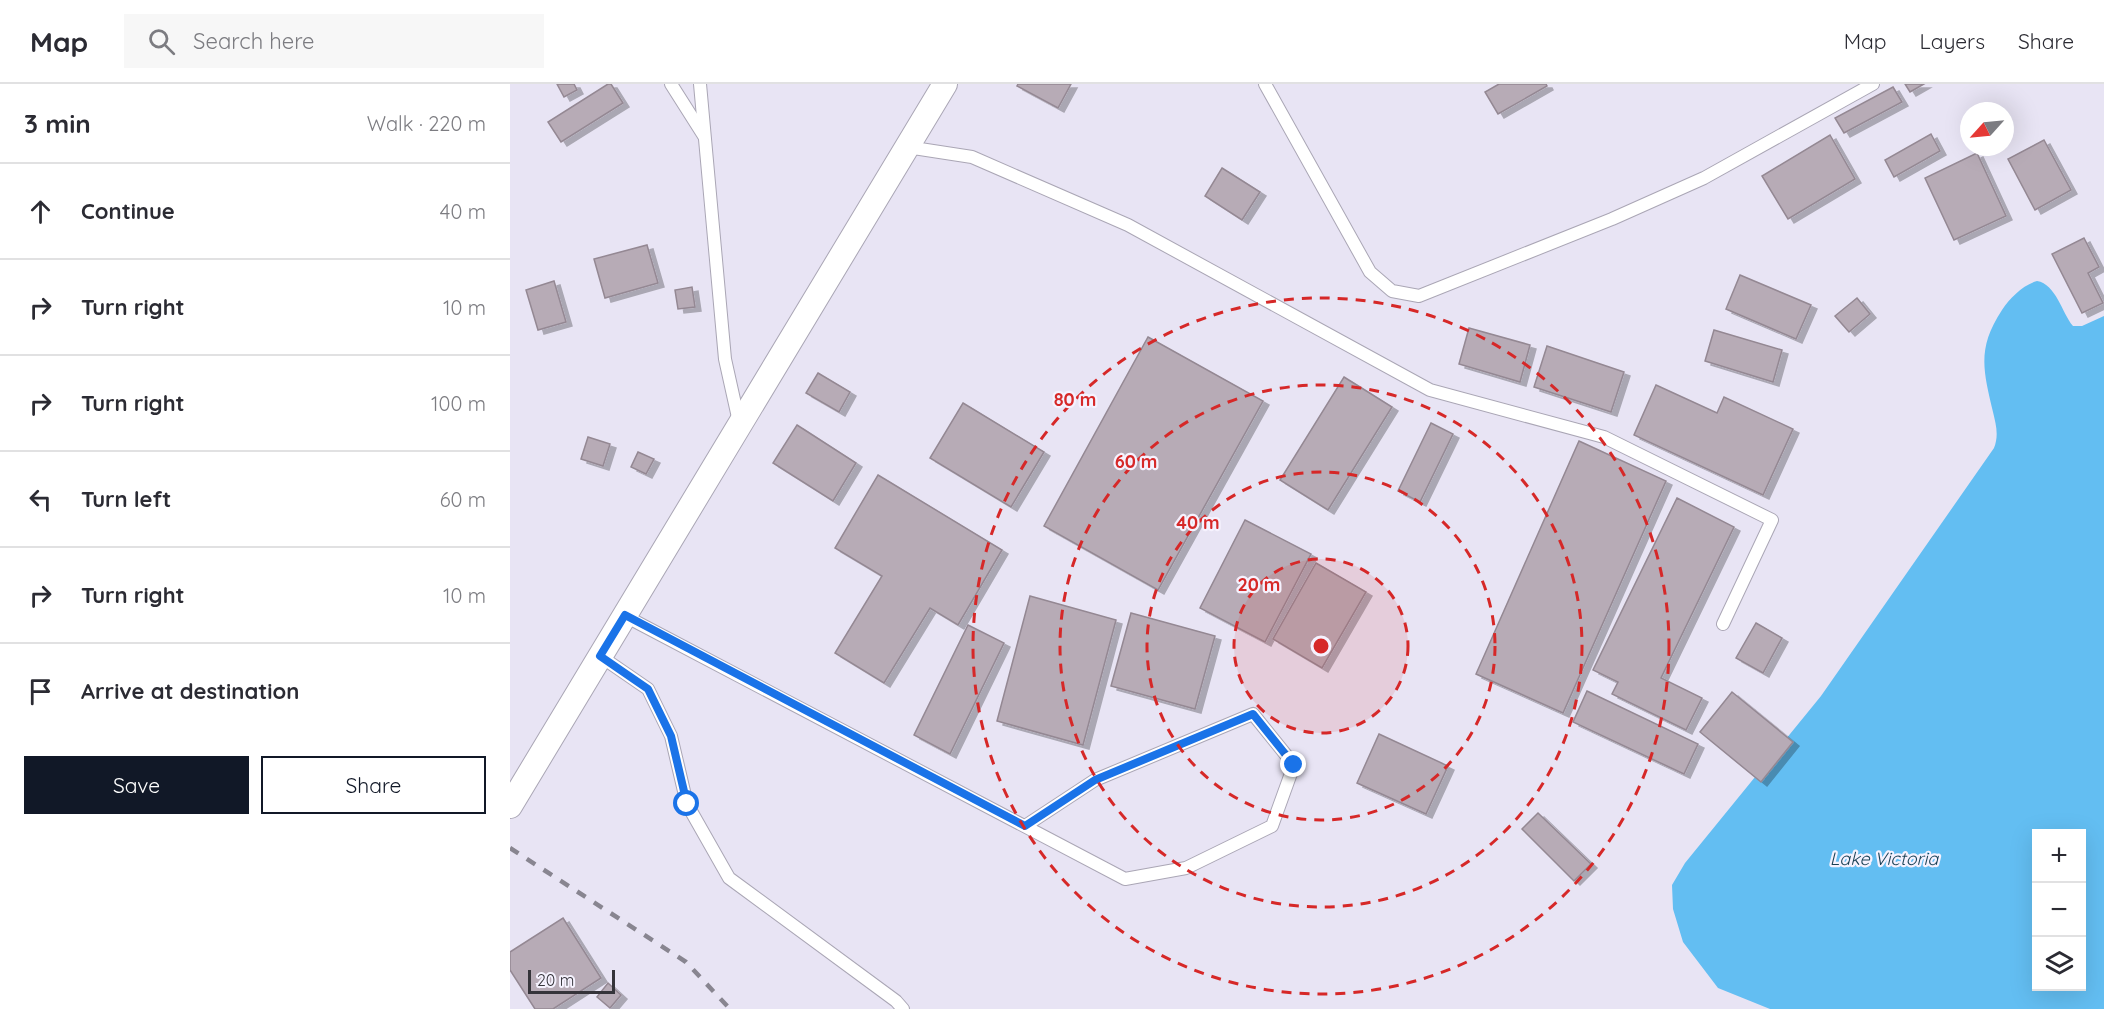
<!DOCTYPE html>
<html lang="en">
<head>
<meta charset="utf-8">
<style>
  body { margin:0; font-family:Quicksand,sans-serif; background:#f7f7f7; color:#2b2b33 }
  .controls { position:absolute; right:18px; bottom:18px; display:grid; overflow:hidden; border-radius:0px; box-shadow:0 6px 24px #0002 }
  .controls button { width:54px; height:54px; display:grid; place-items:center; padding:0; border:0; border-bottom:2px solid #e1e1e2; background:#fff; color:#2b2b33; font:30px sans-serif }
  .compass { position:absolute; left:1450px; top:18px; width:54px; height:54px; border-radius:50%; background:#fff; box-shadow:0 6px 24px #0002; rotate:243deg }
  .scale { position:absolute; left:18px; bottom:15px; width:87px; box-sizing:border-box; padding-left:6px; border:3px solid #35343a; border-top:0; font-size:16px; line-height:21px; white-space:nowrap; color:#35343a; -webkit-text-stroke:4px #f5f2fe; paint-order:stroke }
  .stop { position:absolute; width:18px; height:18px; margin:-14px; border:4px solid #1a73e8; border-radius:50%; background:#fff }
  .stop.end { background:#1a73e8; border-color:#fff; box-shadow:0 2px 6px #0008 }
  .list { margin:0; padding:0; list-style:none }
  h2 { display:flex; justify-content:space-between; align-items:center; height:78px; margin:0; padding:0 24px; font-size:26px }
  h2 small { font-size:20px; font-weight:400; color:#7c7c81 }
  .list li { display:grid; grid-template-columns:39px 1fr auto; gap:18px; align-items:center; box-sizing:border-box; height:96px; padding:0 24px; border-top:2px solid #e1e1e2 }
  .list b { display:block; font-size:22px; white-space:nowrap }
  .list em { font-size:20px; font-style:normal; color:#7c7c81 }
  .actions { display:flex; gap:12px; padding:18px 24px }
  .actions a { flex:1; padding:14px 0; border:2px solid #111827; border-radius:0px; text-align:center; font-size:21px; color:#111827 }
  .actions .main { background:#111827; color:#fff }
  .icon { flex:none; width:33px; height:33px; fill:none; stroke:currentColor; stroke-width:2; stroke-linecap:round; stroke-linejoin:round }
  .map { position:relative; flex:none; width:1594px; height:925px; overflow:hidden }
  header { display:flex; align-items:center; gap:36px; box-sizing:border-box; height:84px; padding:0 30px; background:#fff; border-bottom:2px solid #e1e1e2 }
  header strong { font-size:28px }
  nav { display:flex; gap:33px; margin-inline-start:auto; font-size:21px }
  .search { width:420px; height:54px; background:#f7f7f7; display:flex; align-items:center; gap:15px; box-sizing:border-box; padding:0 21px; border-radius:0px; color:#7c7c81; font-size:22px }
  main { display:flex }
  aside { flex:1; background:#fff }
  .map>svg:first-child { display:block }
</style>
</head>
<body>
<header>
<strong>Map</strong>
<div class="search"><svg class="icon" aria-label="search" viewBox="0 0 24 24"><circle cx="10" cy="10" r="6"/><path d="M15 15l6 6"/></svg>Search here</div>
<nav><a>Map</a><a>Layers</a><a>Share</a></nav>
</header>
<main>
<aside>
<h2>3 min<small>Walk · 220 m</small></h2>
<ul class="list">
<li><svg class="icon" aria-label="ahead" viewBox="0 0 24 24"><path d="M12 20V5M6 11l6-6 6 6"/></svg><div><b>Continue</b></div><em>40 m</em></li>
<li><svg class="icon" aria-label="right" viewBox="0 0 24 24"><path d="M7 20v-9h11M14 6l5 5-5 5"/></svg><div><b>Turn right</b></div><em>10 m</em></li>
<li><svg class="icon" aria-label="right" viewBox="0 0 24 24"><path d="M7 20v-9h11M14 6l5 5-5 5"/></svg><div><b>Turn right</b></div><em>100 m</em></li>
<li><svg class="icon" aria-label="left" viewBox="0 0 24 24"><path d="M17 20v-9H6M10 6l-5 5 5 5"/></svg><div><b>Turn left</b></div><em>60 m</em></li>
<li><svg class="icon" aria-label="right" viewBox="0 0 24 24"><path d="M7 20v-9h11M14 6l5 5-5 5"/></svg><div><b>Turn right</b></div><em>10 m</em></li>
<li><svg class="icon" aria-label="arrive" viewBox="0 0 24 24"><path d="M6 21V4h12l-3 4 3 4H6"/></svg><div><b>Arrive at destination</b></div></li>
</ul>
<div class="actions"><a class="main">Save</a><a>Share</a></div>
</aside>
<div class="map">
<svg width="1594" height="925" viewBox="0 0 1594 925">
  <defs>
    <filter id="shadow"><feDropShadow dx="6" dy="4" stdDeviation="0" flood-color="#0004"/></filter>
  </defs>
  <rect width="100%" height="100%" fill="#e8e4f4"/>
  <path fill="#63bef2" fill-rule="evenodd" d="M 1527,197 C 1546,200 1552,229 1563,242 L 1572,242 L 1594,232 L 1594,925 L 1260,925 L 1208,904 L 1173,858 L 1163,825 L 1162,801 L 1175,779 L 1311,612 L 1484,364 C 1489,351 1486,341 1483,328 C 1473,286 1467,264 1492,226 C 1500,214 1513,201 1527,197 ZM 1526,750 L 1572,750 L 1572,902 L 1526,902 Z"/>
  <g fill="#b7abb6" stroke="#948893" stroke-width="1.5" filter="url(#shadow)">
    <path d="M 47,0 L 64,0 L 67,6 L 54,13 Z"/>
    <path d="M 98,0 L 101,0 L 113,19 L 51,58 L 38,38 Z"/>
    <path d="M 508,0 L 561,0 L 548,24 L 507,2 Z"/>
    <path d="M 989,0 L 1036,0 L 1037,2 L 988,30 L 975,8 Z"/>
    <path d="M 1395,0 L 1414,0 L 1400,8 Z"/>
    <path d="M 1383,3 L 1392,18 L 1334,49 L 1325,34 Z"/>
    <path d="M 1421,50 L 1430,67 L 1384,93 L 1375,76 Z"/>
    <path d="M 1320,51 L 1345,95 L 1278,135 L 1252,92 Z"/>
    <path d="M 1534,56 L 1561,106 L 1525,126 L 1498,75 Z"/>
    <path d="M 1467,69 L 1496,132 L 1444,156 L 1415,94 Z"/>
    <path d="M 712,84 L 750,108 L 732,136 L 695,112 Z"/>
    <path d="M 1574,154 L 1589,183 L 1578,189 L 1593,219 L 1572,229 L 1542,170 Z"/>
    <path d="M 137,161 L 148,199 L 95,214 L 84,175 Z"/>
    <path d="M 1230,191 L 1301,221 L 1286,255 L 1216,225 Z"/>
    <path d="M 44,197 L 56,238 L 28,246 L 16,206 Z"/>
    <path d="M 182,203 L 185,223 L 168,225 L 165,206 Z"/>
    <path d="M 1347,214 L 1360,230 L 1339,248 L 1325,232 Z"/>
    <path d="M 959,244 L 1020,261 L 1010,298 L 949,280 Z"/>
    <path d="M 1204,246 L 1272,266 L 1263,298 L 1195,277 Z"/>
    <path d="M 638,253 L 753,317 L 648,506 L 534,442 Z"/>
    <path d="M 1037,262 L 1114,288 L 1101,328 L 1024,303 Z"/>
    <path d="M 308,289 L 340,308 L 329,328 L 296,309 Z"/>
    <path d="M 834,293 L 882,323 L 818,426 L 770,396 Z"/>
    <path d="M 1146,301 L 1207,329 L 1214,313 L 1283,345 L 1253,411 L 1124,351 Z"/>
    <path d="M 453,319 L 534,368 L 501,423 L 420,374 Z"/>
    <path d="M 921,339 L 943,350 L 910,418 L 888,407 Z"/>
    <path d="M 287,341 L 346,379 L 323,417 L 263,379 Z"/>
    <path d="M 78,353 L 100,360 L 93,382 L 71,375 Z"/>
    <path d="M 1069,357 L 1156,397 L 1053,629 L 966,590 Z"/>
    <path d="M 128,368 L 144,375 L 136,390 L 121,383 Z"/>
    <path d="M 368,391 L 492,466 L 448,541 L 420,524 L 374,599 L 325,569 L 372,492 L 325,464 Z"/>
    <path d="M 1167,414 L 1224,443 L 1151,594 L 1192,614 L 1176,646 L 1102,610 L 1108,598 L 1083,586 Z"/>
    <path d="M 735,436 L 801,470 L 755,558 L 690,524 Z"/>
    <path d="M 806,479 L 856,508 L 812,584 L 763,555 Z"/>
    <path d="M 520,512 L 606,536 L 573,661 L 487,637 Z"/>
    <path d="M 621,529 L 705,552 L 685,625 L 601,602 Z"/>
    <path d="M 1246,539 L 1272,554 L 1253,589 L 1226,574 Z"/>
    <path d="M 458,541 L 494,559 L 440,670 L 404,651 Z"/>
    <path d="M 1077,607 L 1188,660 L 1174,690 L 1063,638 Z"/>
    <path d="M 1222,608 L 1283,658 L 1251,698 L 1190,648 Z"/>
    <path d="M 869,650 L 938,682 L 916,730 L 847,699 Z"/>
    <path d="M 1028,729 L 1081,780 L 1064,797 L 1012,745 Z"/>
    <path d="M 53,834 L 91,894 L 43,925 L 25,925 L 0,886 L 0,868 Z"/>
    <path d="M 98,899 L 111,911 L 100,924 L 87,913 Z"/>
  </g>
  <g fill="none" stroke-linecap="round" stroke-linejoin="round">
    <defs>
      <g id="lane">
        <path d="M 161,0 L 194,52"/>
        <path d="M 190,0 L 215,275 L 229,338"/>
        <path d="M 755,0 L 860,188 L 882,207 L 909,212 L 1102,135 L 1194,94 L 1363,0"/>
        <path d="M 397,63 L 462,73 L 618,141 L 920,306 L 1094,353 L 1262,436 L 1213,540"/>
        <path d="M 115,532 L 615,795 L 676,784 L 762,742 L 784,681 L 743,630 L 585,696 L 515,742"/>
        <path d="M 90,572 L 138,605 L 161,652 L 177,720 L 219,794 L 386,917 L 393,925"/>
      </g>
      <path id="street" d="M 0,722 L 435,0"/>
    </defs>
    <use href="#lane" stroke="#aaa6b5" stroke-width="14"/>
    <use href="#street" stroke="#aaa6b5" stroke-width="26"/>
    <use href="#lane" stroke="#fff" stroke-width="12"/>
    <use href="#street" stroke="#fff" stroke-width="24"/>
    <path stroke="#888590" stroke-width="4.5" stroke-dasharray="10 10" stroke-linecap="butt" d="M 0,764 L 176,878 L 220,925"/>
  </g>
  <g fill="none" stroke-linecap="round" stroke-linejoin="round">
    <path stroke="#1a73e8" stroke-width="8" d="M 177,720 L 161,652 L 138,605 L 90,572 L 115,531 L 515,742 L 585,696 L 743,630 L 784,681"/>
  </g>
  <circle cx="811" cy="562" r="87" fill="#d62828" fill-opacity=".12"/>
  <g fill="none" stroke="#d62828" stroke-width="3" stroke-dasharray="10 8">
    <circle cx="811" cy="562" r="87"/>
    <circle cx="811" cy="562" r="174"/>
    <circle cx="811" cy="562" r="261"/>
    <circle cx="811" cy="562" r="348"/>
  </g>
  <g text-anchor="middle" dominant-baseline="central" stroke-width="4.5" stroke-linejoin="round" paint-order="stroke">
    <g font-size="18" font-style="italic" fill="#173f54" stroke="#f5f2fe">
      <text x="1374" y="774">Lake Victoria</text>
    </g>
  </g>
  <circle cx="811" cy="562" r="9" fill="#d62828" stroke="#f5f2fe" stroke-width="3"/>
  <g font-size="18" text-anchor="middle" font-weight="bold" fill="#d62828" stroke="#f5f2fe" stroke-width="4.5" stroke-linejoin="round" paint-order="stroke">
    <text x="565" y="322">80 m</text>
    <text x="626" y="384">60 m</text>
    <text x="688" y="445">40 m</text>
    <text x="749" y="507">20 m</text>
  </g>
</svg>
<div class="controls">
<button>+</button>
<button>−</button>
<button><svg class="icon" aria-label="layers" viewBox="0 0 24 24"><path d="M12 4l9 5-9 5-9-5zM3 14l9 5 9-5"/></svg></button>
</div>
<svg class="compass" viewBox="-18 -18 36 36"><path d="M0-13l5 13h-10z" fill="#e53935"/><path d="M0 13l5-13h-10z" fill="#7c7c81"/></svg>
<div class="scale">20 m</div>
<div class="stop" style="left:177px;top:720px"></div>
<div class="stop end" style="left:784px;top:681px"></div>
</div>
</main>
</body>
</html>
